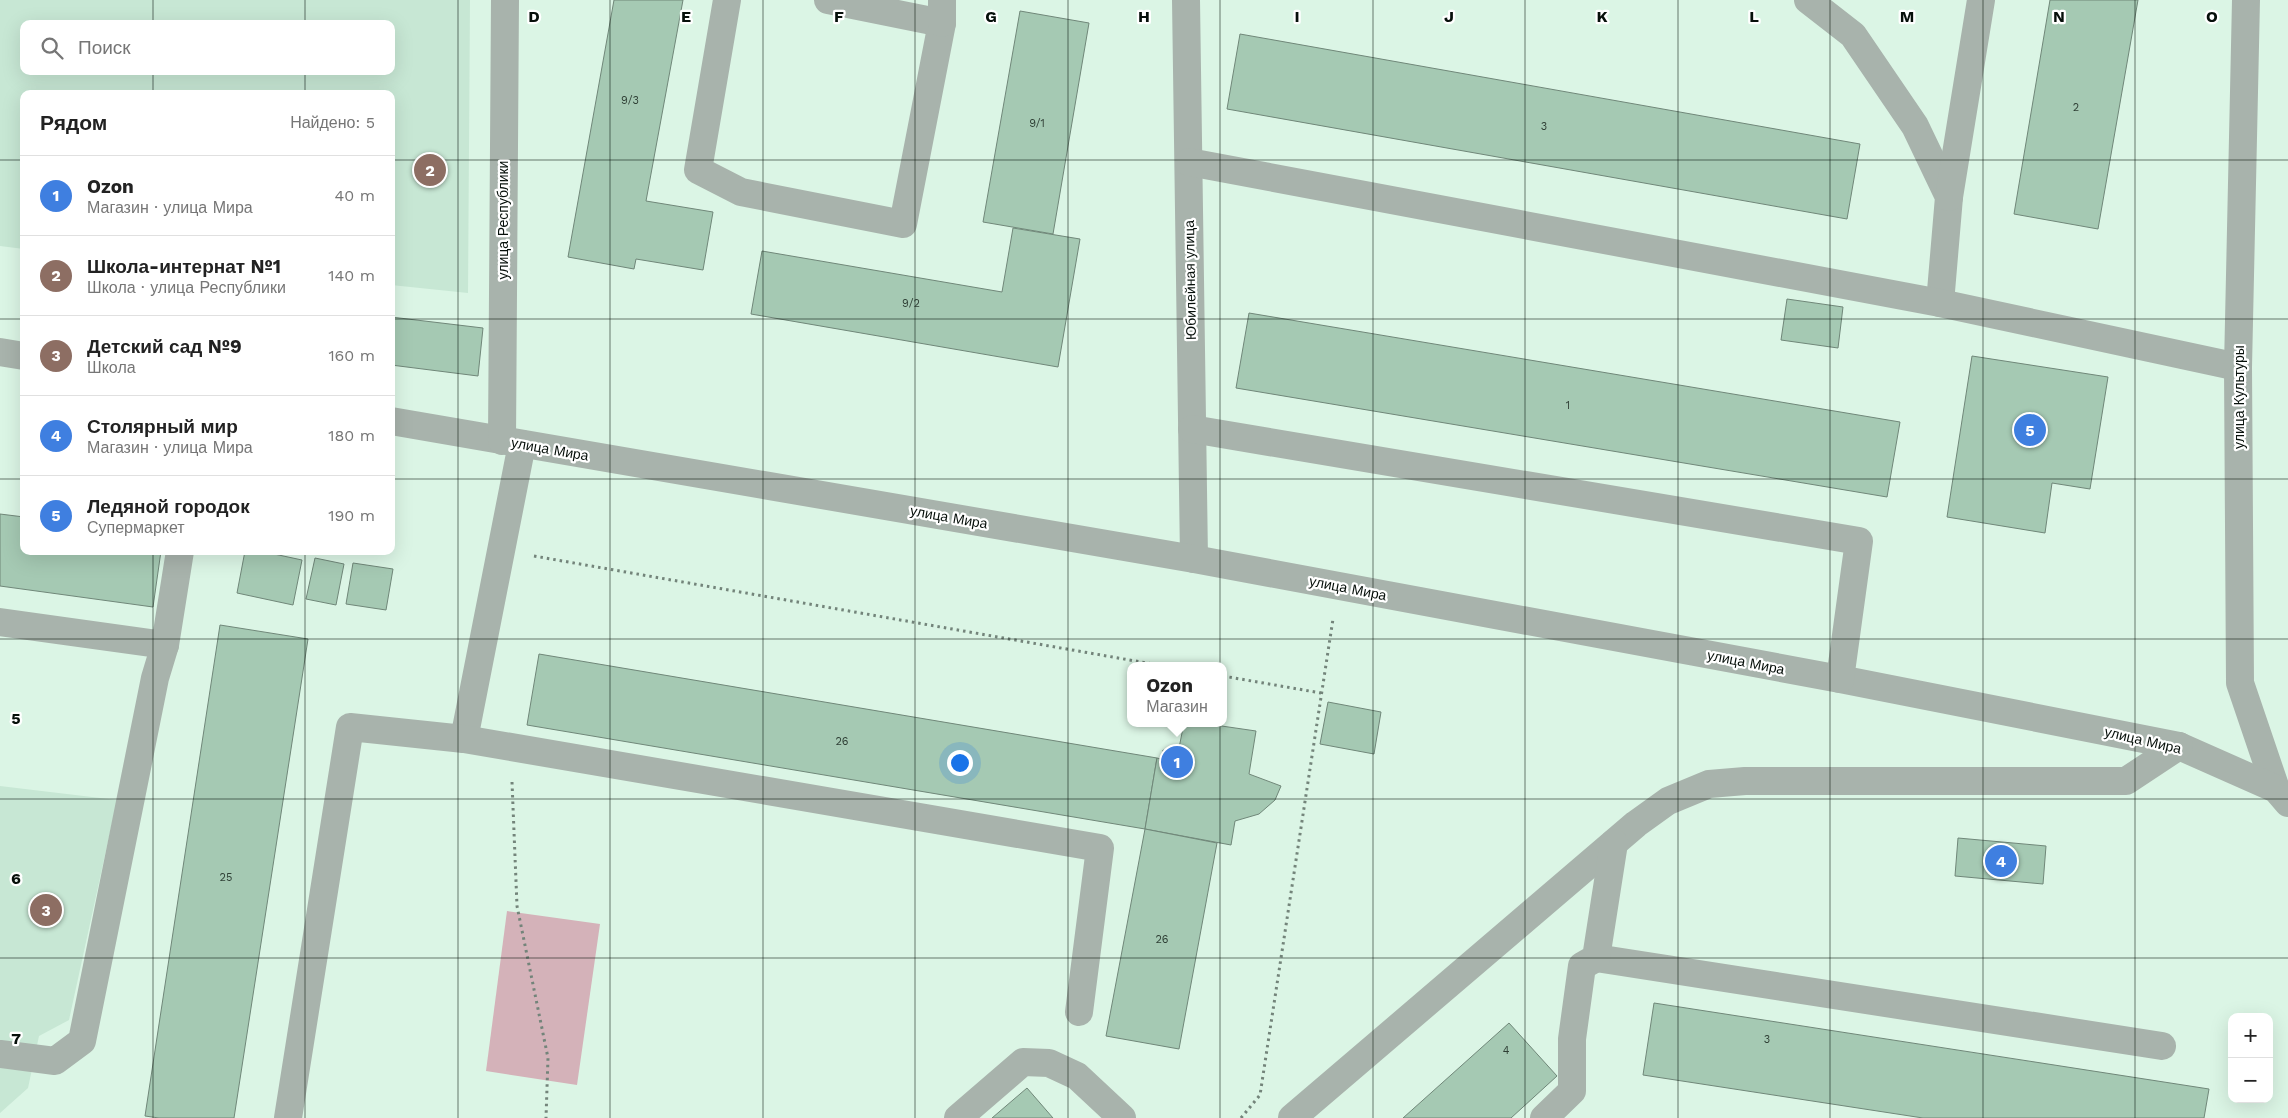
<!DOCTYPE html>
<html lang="ru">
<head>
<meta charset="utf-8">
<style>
  body { margin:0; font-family:"Work Sans",sans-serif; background:#f6f6f6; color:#222 }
  .controls { position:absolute; right:15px; bottom:15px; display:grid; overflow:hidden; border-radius:10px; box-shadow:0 5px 20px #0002 }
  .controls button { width:45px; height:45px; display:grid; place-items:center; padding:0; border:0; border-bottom:1px solid #e0e0e0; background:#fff; color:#222; font:25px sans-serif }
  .you { position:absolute; left:959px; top:762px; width:18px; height:18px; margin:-12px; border:4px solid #fff; border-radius:50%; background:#1a73e8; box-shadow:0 0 0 8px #1a73e833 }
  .badge { display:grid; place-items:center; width:32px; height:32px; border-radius:50%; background:#db2777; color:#fff; font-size:16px; font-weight:700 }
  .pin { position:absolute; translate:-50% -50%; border:2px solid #fff; box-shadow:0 1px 5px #0006 }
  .popup { position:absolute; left:1127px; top:662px; width:100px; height:65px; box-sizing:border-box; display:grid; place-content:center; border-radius:10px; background:#fff; filter:drop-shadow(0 1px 4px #0005); font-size:16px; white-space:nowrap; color:#767676 }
  .popup b { font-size:19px; color:#222 }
  .popup::after { content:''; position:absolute; left:50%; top:100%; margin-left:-10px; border:10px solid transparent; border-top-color:#fff }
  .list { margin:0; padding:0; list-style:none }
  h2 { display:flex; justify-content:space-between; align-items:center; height:65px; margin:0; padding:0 20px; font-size:21px }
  h2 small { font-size:16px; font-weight:400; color:#767676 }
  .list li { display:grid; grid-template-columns:32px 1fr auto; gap:15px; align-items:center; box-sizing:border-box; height:80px; padding:0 20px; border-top:1px solid #e0e0e0 }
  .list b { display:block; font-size:19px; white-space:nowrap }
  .list p { margin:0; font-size:16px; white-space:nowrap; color:#767676 }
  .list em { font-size:16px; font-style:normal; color:#767676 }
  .icon { flex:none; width:28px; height:28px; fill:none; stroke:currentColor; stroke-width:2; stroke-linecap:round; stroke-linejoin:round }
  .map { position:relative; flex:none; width:2288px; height:1118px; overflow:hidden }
  .search { position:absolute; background:#fff; box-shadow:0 5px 20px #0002; left:20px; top:20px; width:375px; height:55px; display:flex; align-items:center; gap:12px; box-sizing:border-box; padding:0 18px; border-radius:10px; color:#767676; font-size:19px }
  .panel { position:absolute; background:#fff; box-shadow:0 5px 20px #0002; left:20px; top:90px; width:375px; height:465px; border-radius:10px }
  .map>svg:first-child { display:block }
</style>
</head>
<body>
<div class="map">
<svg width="2288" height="1118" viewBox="0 0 2288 1118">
  <rect width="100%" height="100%" fill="#dbf5e5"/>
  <g fill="#c7e7d4" fill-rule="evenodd">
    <path d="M 0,0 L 470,0 L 468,293 L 391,285 L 391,94 L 24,94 L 24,249 L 0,246 ZM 24,24 L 391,24 L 391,71 L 24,71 Z"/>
    <path d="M 0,786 L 117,800 L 69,1020 L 39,1036 L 28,1088 L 0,1113 Z"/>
  </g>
  <path fill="#d4b2b9" d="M 507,911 L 600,924 L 577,1085 L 486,1071 Z"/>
  <g fill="#a5c9b3" stroke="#708779">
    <path d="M 614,0 L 683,0 L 646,201 L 713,212 L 703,270 L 636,259 L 634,269 L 568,257 Z"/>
    <path d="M 2050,0 L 2138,0 L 2098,229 L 2014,214 Z"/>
    <path d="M 1020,11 L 1089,23 L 1053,234 L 983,222 Z"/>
    <path d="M 1240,34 L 1860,144 L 1847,219 L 1227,109 Z"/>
    <path d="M 1013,228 L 1080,239 L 1058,367 L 751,314 L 762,251 L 1002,292 Z"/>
    <path d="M 1787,299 L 1843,307 L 1838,348 L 1781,340 Z"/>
    <path d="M 1249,313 L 1900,422 L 1887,497 L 1236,388 Z"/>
    <path d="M 391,317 L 483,328 L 478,376 L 391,365 Z"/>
    <path d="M 1972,356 L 2108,377 L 2090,489 L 2052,483 L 2045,533 L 1947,517 Z"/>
    <path d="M 0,514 L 24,517 L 24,551 L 161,551 L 153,607 L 0,586 Z"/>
    <path d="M 245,551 L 260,551 L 302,560 L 293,605 L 237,593 Z"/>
    <path d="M 315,558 L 344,564 L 336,605 L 306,599 Z"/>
    <path d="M 353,563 L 393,569 L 386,610 L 346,604 Z"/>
    <path d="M 220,625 L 308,639 L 234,1118 L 159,1118 L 145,1116 Z"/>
    <path d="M 539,654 L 1157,758 L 1145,829 L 527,725 Z"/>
    <path d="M 1328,702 L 1381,712 L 1374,754 L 1320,744 Z"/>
    <path d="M 1184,723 L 1201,723 L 1256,731 L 1249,774 L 1281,786 L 1275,800 L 1259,814 L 1235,821 L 1231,845 L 1145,829 L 1157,758 L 1161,759 L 1163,750 L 1174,753 L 1179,748 Z"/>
    <path d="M 1145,829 L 1217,843 L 1179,1049 L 1106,1036 Z"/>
    <path d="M 1958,838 L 2046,846 L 2043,884 L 1955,876 Z"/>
    <path d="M 1654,1003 L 2209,1089 L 2204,1118 L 1923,1118 L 1643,1075 Z"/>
    <path d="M 1509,1023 L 1557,1076 L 1511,1118 L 1403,1118 Z"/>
    <path d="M 1027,1088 L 1053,1118 L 992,1118 Z"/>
  </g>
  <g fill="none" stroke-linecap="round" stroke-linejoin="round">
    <g stroke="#73847a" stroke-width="3" stroke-dasharray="2.5 4" stroke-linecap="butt">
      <path d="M 534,556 L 1164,666"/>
      <path d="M 1223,676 L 1321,693"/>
      <path d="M 512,782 L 517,906 L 548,1058 L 546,1118"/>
      <path d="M 1241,1118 L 1260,1095 L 1333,619"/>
    </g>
    <g stroke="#a8b3ac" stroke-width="28">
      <path d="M 727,0 L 698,170 L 741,192 L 903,224 L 942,23 L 828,0"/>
      <path d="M 1186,0 L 1194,559"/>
      <path d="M 1808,0 L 1853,35 L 1915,126 L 1949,197 L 1940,303"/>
      <path d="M 2246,0 L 2238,367 L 2240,683 L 2276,789"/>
      <path d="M 942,23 L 942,0"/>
      <path d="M 1189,162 L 1940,303 L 2238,367"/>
      <path d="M 1949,197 L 1981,0"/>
      <path d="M 0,352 L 24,356"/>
      <path d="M 391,421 L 1194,559 L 1840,679 L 2179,746 L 2276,789 L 2288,803"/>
      <path d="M 1192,429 L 1859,541 L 1840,679"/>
      <path d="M 502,441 L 505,0"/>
      <path d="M 0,622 L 165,645"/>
      <path d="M 464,739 L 522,444"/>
      <path d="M 1596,958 L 2162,1046"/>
      <path d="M 0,1054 L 55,1061 L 82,1041 L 155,678 L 165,645 L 180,551"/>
      <path d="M 288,1118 L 350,727 L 464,739 L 1100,848 L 1079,1012"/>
      <path d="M 958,1118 L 1023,1062 L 1049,1063 L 1077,1076 L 1122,1118"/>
      <path d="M 1292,1118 L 1636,824 L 1668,801 L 1709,784 L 1745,781 L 2126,781 L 2179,746"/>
      <path d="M 1544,1118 L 1572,1091 L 1572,1039 L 1582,966 L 1596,958 L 1614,843"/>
    </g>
  </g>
  <path fill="none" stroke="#060f0a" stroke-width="1" stroke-opacity="0.55" d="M 153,0 L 153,24M 305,0 L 305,24M 458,0 L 458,1118M 610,0 L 610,1118M 763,0 L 763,1118M 915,0 L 915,1118M 1068,0 L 1068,1118M 1220,0 L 1220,1118M 1373,0 L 1373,1118M 1525,0 L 1525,1118M 1678,0 L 1678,1118M 1830,0 L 1830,1118M 1983,0 L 1983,1118M 2135,0 L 2135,1118M 153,71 L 153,94M 305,71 L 305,94M 0,160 L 24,160M 391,160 L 2288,160M 0,319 L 24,319M 391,319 L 2288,319M 0,479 L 24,479M 391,479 L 2288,479M 153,551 L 153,1118M 305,551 L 305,1118M 0,639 L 2288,639M 0,799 L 2288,799M 0,958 L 2288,958"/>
  <g text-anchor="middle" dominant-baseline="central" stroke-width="4.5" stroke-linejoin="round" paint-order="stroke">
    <g font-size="11" fill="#2e3e34">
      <text x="630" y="100">9/3</text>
      <text x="2076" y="107">2</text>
      <text x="1037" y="123">9/1</text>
      <text x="1544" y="126">3</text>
      <text x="911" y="303">9/2</text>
      <text x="1568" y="405">1</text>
      <text x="842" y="741">26</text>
      <text x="226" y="877">25</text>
      <text x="1162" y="939">26</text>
      <text x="1767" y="1039">3</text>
      <text x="1506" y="1050">4</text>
    </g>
    <g font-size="14" fill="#060f0a" stroke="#fff">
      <text transform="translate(503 220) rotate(-90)">улица Республики</text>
      <text transform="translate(1190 280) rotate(-91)">Юбилейная улица</text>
      <text transform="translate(2239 397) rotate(-90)">улица Культуры</text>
      <text transform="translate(550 449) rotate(10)">улица Мира</text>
      <text transform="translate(949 517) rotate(10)">улица Мира</text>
      <text transform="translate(1348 588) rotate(11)">улица Мира</text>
      <text transform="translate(1746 662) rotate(11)">улица Мира</text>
      <text transform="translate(2143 740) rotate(13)">улица Мира</text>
    </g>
  </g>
  <g font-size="16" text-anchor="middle" font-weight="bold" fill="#060f0a" stroke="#fff" stroke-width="4.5" stroke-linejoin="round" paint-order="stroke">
    <text x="534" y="22">D</text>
    <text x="686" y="22">E</text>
    <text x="839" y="22">F</text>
    <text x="991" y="22">G</text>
    <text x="1144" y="22">H</text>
    <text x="1297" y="22">I</text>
    <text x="1449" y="22">J</text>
    <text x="1602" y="22">K</text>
    <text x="1754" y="22">L</text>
    <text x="1907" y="22">M</text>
    <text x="2059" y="22">N</text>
    <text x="2212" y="22">O</text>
    <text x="16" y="724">5</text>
    <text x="16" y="884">6</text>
    <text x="16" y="1044">7</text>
  </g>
</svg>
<div class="controls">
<button>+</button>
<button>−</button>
</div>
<div class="you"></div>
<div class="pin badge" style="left:1177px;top:762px;background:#3f7fe0">1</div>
<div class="popup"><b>Ozon</b>Магазин</div>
<div class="pin badge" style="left:430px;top:170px;background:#8d6e63">2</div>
<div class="pin badge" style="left:46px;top:910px;background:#8d6e63">3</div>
<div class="pin badge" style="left:2001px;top:861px;background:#3f7fe0">4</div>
<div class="pin badge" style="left:2030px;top:430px;background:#3f7fe0">5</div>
<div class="search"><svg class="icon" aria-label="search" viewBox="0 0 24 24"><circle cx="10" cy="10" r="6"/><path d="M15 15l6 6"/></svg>Поиск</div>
<section class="panel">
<h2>Рядом<small>Найдено: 5</small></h2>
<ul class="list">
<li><span class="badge" style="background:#3f7fe0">1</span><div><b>Ozon</b><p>Магазин · улица Мира</p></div><em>40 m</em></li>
<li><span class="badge" style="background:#8d6e63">2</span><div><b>Школа-интернат №1</b><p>Школа · улица Республики</p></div><em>140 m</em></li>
<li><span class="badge" style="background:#8d6e63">3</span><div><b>Детский сад №9</b><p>Школа</p></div><em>160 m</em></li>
<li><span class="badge" style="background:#3f7fe0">4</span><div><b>Столярный мир</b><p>Магазин · улица Мира</p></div><em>180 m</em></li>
<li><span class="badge" style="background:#3f7fe0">5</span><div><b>Ледяной городок</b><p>Супермаркет</p></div><em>190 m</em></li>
</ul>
</section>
</div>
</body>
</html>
